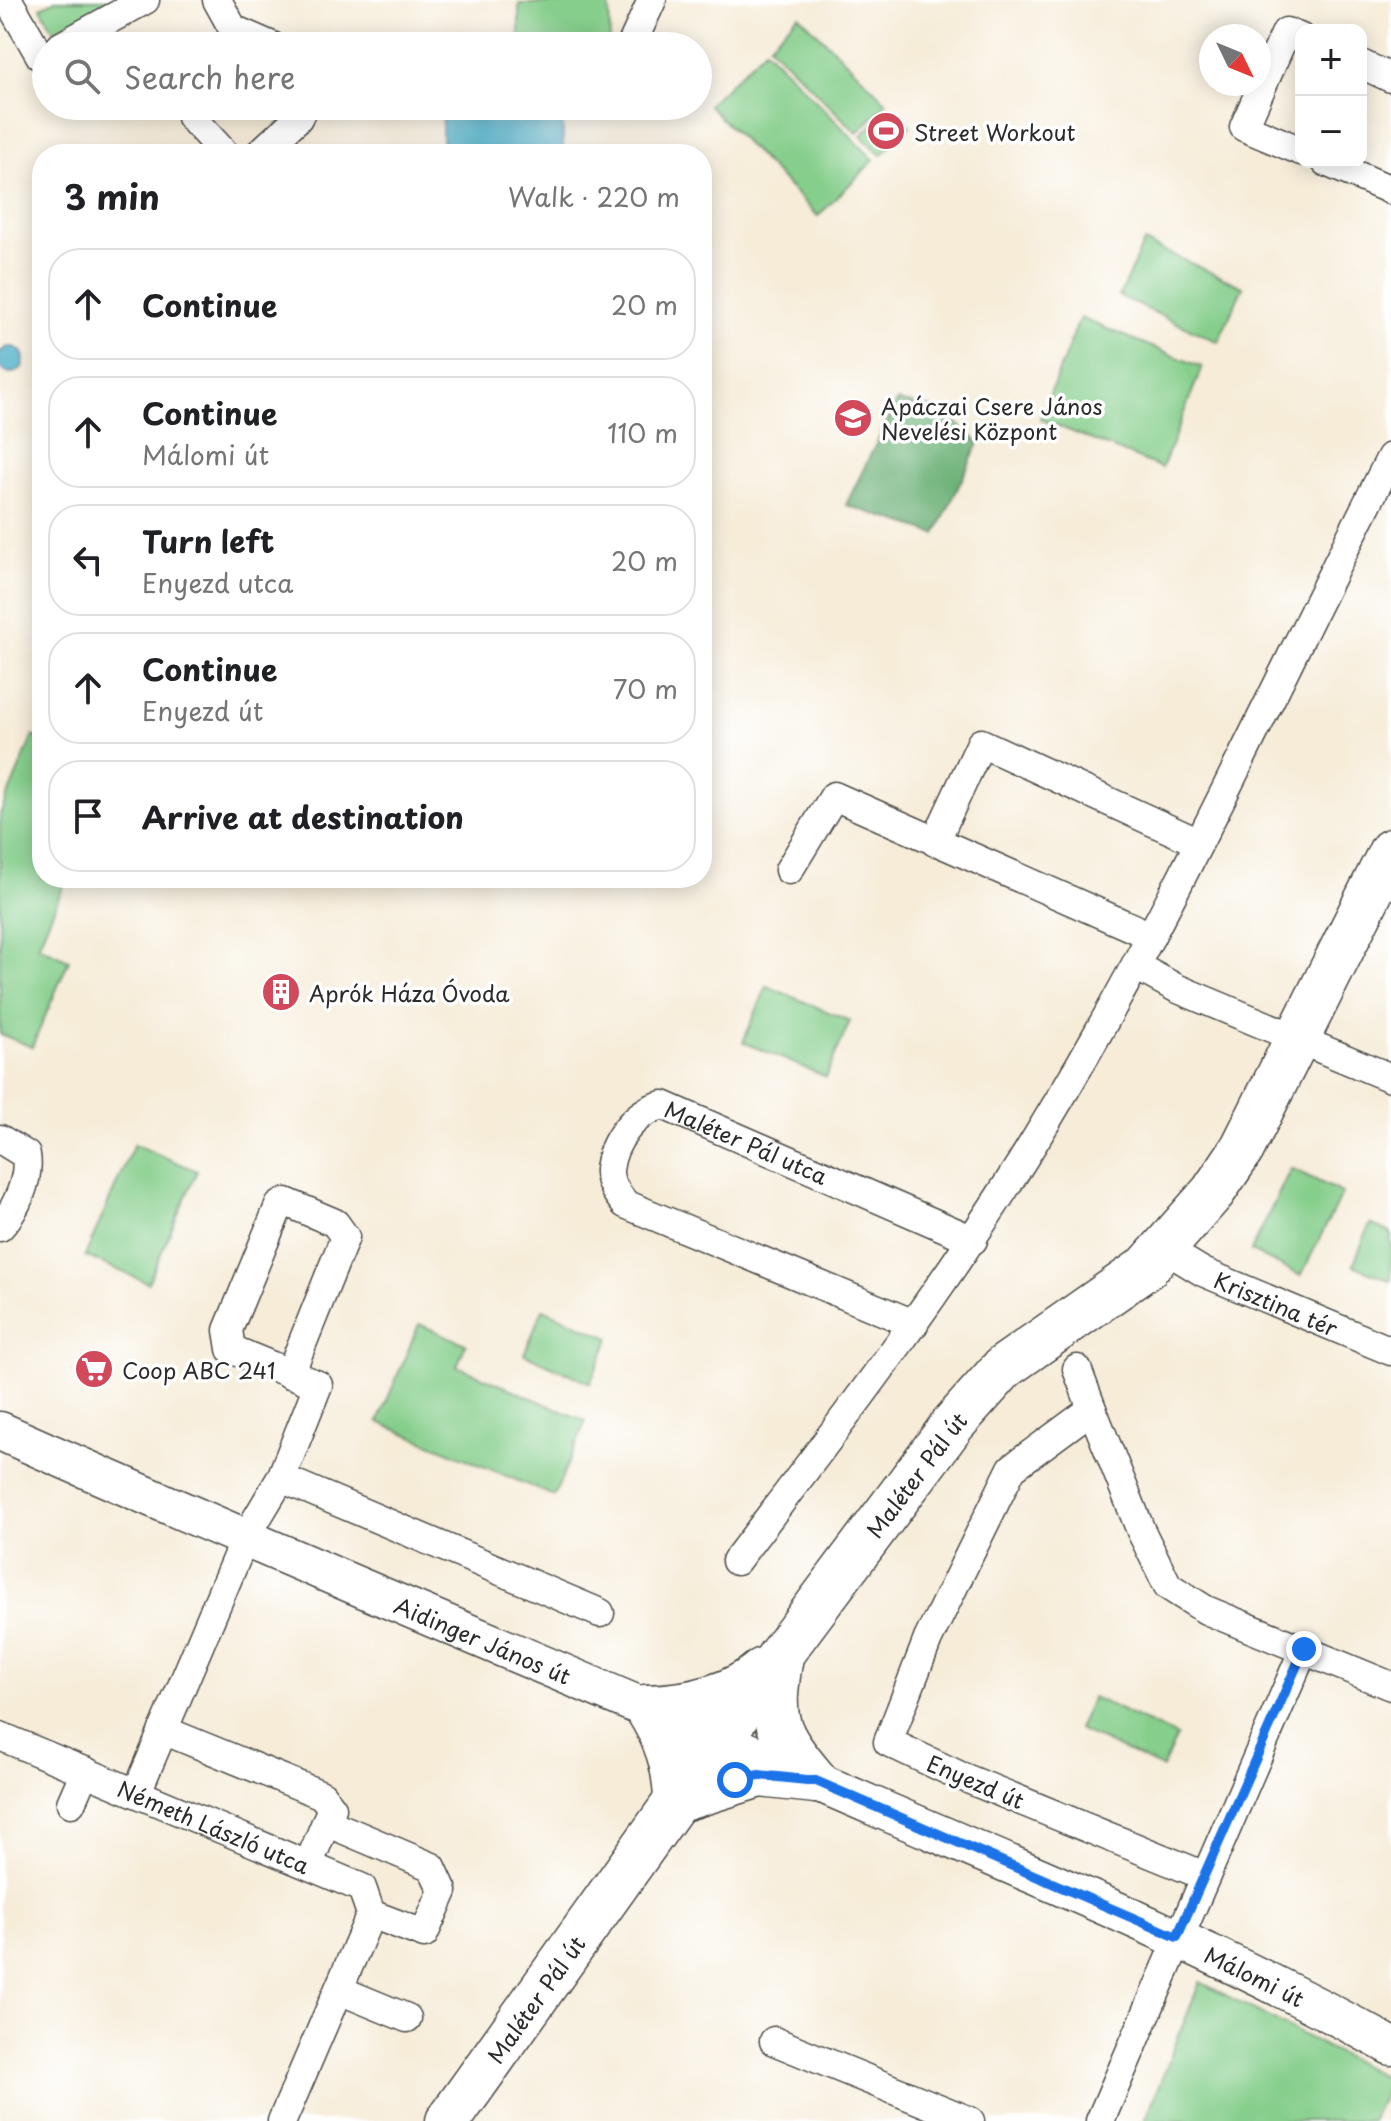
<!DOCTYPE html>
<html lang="en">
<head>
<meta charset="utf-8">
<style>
  body { margin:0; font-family:"Playpen Sans",sans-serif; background:#f6f6f6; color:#202124 }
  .controls { position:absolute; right:24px; top:24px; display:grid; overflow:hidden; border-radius:16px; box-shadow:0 4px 20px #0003 }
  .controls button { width:72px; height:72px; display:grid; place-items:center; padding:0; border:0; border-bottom:2px solid #e0e0e0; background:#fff; color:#202124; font:40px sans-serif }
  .compass { position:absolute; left:1199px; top:24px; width:72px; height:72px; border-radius:50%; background:#fff; box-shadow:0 4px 20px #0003; rotate:133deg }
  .stop { position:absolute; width:24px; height:24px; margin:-18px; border:6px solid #1a73e8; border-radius:50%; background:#fff }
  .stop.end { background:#1a73e8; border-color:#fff; box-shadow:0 2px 8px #0008 }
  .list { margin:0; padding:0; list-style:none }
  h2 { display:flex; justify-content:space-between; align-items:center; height:104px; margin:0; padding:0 32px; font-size:34px }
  h2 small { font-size:26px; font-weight:400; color:#757577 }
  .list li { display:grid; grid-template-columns:52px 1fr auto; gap:24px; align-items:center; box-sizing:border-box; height:112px; margin:0 16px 16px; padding:0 16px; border:2px solid #e0e0e0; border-radius:32px }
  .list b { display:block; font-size:30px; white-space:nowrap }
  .list p { margin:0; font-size:26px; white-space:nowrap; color:#757577 }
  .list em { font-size:26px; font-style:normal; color:#757577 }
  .icon { flex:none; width:44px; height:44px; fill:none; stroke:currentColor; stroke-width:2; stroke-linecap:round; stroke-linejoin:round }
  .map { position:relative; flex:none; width:1391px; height:2121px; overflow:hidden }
  .search { position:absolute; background:#fff; box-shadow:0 4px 20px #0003; left:32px; top:32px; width:680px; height:88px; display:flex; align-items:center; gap:20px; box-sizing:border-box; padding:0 28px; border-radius:44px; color:#757577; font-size:30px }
  .panel { position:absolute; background:#fff; box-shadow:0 4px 20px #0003; left:32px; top:144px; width:680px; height:744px; border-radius:32px }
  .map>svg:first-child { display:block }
</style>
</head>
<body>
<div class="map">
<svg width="1391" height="2121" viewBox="0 0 1391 2121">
  <rect width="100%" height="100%" fill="#fff"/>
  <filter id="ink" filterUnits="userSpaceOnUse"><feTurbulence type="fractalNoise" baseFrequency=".0125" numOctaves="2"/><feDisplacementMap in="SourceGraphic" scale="16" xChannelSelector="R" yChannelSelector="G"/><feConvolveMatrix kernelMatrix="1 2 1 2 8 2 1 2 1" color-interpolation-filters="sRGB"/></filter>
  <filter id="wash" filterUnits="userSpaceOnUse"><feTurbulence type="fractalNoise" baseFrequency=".006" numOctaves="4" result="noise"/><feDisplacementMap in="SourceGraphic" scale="32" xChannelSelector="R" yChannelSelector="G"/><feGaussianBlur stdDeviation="1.8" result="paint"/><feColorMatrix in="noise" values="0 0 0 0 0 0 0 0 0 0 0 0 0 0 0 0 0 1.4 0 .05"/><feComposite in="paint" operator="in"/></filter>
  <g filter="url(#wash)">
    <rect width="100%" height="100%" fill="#f6ecd8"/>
    <g fill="#85ce8b" stroke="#587c5b" stroke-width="2">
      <path d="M 55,0 L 129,0 L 59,40 L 41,8 Z"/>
      <path d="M 609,2 L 610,46 L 519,46 L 519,4 Z"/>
      <path d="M 799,15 L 887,102 L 857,133 L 769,45 Z"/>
      <path d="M 765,49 L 874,160 L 818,216 L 708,105 Z"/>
      <path d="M 890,107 L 910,126 L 881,155 L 861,136 Z"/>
      <path d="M 1144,242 L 1243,287 L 1218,342 L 1119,296 Z"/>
      <path d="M 1080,318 L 1202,367 L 1162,468 L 1040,419 Z"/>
      <path d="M 33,736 L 42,740 L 42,878 L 67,878 L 38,946 L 69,960 L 32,1047 L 0,1034 L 0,814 Z"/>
      <path d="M 767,986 L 850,1021 L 826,1077 L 743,1042 Z"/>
      <path d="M 134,1144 L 197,1171 L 148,1283 L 85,1256 Z"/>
      <path d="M 1291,1168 L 1342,1193 L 1301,1276 L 1251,1251 Z"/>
      <path d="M 1370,1224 L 1391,1233 L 1391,1281 L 1353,1265 Z"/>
      <path d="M 543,1309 L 610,1338 L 590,1383 L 524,1354 Z"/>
      <path d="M 419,1324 L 466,1344 L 457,1366 L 586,1421 L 554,1496 L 378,1422 Z"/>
      <path d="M 1092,1697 L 1177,1736 L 1162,1768 L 1078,1729 Z"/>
      <path d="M 1200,1982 L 1390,2080 L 1371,2121 L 1145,2121 Z"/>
    </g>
    <path fill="#6cb177" stroke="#4c6e51" stroke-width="2" d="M 897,401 L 943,410 L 979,443 L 936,534 L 846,505 Z"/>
    <g fill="#48aec8" stroke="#3a6c7a" stroke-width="2">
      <rect x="442" y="106" width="121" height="46"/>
      <circle cx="11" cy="360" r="13"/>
    </g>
  </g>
  <g filter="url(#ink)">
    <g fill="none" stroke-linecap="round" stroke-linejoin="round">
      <defs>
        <g id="street">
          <path d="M 8,0 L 41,57 L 46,54"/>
          <path d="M 217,0 L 233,29 L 272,46"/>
          <path d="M 1301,38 L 1286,32 L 1244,127 L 1301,151"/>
          <path d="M 61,46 L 145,0"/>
          <path d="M 631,46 L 652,0"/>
          <path d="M 1361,64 L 1391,78"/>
          <path d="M 191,106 L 191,117 L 225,154"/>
          <path d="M 259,154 L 298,118 L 304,106"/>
          <path d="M 1326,162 L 1391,190"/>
          <path d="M 935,842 L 981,743 L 1197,842"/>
          <path d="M 789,870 L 834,796 L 1151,936"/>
          <path d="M 1136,966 L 1176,988 L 1391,1078"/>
          <path d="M 0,1139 L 26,1155 C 30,1179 16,1210 0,1227"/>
          <path id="s1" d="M 1165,1249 L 1203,1272 L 1391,1351"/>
          <path id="s2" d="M 914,1324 L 625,1204 C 618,1195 608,1182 609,1170 C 612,1141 635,1111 663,1105 L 973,1240"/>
          <path d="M 1077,1369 L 1092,1409"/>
          <path d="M 281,1478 L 600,1613"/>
          <path d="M 736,1561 C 846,1417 956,1273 1049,1117 C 1177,905 1278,677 1391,457"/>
          <path d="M 163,1730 L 322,1795 L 332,1808 L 309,1863"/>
          <path id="s3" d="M 0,1736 L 362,1888 L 371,1914 L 282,2121"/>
          <path d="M 137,1792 L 244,1540 L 281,1478 L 318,1385 L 231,1349 L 228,1330 L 279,1206 L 286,1202 L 335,1223 L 345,1237 L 290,1374"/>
          <path d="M 71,1803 L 85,1771"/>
          <path d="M 326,1822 L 432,1867 L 443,1891 L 424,1934 L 371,1914"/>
          <path d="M 1205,1876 L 958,1775 L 888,1742 L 928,1639 L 1012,1468 L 1092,1409 L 1141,1531 L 1168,1586 L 1206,1610 L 1391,1686"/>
          <path d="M 339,1990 L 407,2018"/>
          <path d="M 774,2041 L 970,2121"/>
          <path d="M 1100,2121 L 1304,1649"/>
        </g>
        <g id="secondary">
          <path id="s4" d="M 0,1431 C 291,1561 586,1681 878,1808 C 1051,1882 1226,1954 1391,2046"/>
        </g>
        <g id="primary">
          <path d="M 781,1656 C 770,1721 774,1731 816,1781"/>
          <path d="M 646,1707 C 688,1706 731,1698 763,1670"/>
          <path d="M 646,1707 C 666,1738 675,1764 676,1801"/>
          <path d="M 676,1801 L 759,1775 L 816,1781"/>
          <path id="s5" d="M 448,2121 L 781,1654 L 954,1423 L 1004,1367 L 1147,1267 L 1213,1192 L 1242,1149 L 1391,851"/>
        </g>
      </defs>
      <use href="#street" stroke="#494845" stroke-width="31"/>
      <use href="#secondary" stroke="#494845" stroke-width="41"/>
      <use href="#primary" stroke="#494845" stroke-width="47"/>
      <use href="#street" stroke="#fff" stroke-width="28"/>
      <use href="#secondary" stroke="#fff" stroke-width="38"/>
      <use href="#primary" stroke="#fff" stroke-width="44"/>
    </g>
  </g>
  <g fill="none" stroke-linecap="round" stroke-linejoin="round" filter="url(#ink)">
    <path stroke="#1a73e8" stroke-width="10" d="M 735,1780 L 759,1775 L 816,1781 L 1177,1937 L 1304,1649"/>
  </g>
  <defs>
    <symbol id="stadium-disc" viewBox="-11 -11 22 22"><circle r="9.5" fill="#d1495b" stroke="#fff"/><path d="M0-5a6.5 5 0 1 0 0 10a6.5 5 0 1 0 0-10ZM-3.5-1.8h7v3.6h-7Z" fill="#fff"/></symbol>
    <symbol id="school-disc" viewBox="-11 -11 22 22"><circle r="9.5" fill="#d1495b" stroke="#fff"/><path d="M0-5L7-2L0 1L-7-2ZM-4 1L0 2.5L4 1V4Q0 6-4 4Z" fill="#fff"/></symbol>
    <symbol id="building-disc" viewBox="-11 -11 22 22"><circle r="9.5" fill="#d1495b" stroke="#fff"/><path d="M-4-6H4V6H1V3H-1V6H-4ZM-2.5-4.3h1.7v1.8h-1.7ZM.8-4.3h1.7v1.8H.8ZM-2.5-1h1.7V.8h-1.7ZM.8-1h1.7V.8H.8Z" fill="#fff"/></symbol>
    <symbol id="supermarket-disc" viewBox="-11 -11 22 22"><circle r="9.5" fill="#d1495b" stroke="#fff"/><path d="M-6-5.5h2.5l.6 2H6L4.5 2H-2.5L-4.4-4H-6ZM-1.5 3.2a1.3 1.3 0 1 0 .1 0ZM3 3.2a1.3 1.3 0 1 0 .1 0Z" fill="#fff"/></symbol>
  </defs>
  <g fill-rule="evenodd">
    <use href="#stadium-disc" x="864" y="109" width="44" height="44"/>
    <use href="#school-disc" x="831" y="396" width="44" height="44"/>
    <use href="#building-disc" x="259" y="970" width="44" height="44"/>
    <use href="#supermarket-disc" x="72" y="1347" width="44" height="44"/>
  </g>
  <g text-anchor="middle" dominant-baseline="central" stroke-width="7" stroke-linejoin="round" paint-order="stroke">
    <g font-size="22" fill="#2b2b2b" stroke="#fff" text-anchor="start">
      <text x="914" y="131">Street Workout</text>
      <text x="881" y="405">Apáczai Csere János<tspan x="881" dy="25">Nevelési Központ</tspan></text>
      <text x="309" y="992">Aprók Háza Óvoda</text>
      <text x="122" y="1369">Coop ABC 241</text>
    </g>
    <g font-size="22" fill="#2b2b2b" stroke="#fff">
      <text stroke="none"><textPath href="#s2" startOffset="532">Maléter Pál utca</textPath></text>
      <text stroke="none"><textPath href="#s1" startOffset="124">Krisztina tér</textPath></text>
      <text stroke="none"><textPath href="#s5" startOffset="798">Maléter Pál út</textPath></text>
      <text stroke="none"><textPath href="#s4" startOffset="526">Aidinger János út</textPath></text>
      <text transform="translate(976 1781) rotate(23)">Enyezd út</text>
      <text stroke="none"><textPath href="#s3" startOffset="232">Németh László utca</textPath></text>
      <text stroke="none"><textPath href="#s4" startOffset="1368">Málomi út</textPath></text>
      <text stroke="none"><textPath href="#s5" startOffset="150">Maléter Pál út</textPath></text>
    </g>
  </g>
</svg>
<div class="controls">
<button>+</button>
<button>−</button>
</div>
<svg class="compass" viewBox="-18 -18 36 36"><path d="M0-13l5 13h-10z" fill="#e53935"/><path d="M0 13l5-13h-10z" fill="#757577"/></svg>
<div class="stop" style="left:735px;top:1780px"></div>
<div class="stop end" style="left:1304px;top:1649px"></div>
<div class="search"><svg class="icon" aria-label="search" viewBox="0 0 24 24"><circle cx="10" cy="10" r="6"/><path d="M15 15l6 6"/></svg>Search here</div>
<section class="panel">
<h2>3 min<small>Walk · 220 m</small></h2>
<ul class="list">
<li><svg class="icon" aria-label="ahead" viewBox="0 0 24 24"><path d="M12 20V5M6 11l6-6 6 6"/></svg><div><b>Continue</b></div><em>20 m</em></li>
<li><svg class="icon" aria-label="ahead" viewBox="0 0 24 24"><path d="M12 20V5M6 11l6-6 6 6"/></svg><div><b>Continue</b><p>Málomi út</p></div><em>110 m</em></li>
<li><svg class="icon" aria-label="left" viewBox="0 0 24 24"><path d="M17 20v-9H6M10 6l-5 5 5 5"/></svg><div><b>Turn left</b><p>Enyezd utca</p></div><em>20 m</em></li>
<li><svg class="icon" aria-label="ahead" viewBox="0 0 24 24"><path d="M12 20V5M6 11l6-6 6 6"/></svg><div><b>Continue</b><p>Enyezd út</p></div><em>70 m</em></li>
<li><svg class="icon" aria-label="arrive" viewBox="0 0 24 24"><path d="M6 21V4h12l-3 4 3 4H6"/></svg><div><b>Arrive at destination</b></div></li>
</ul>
</section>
</div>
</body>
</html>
